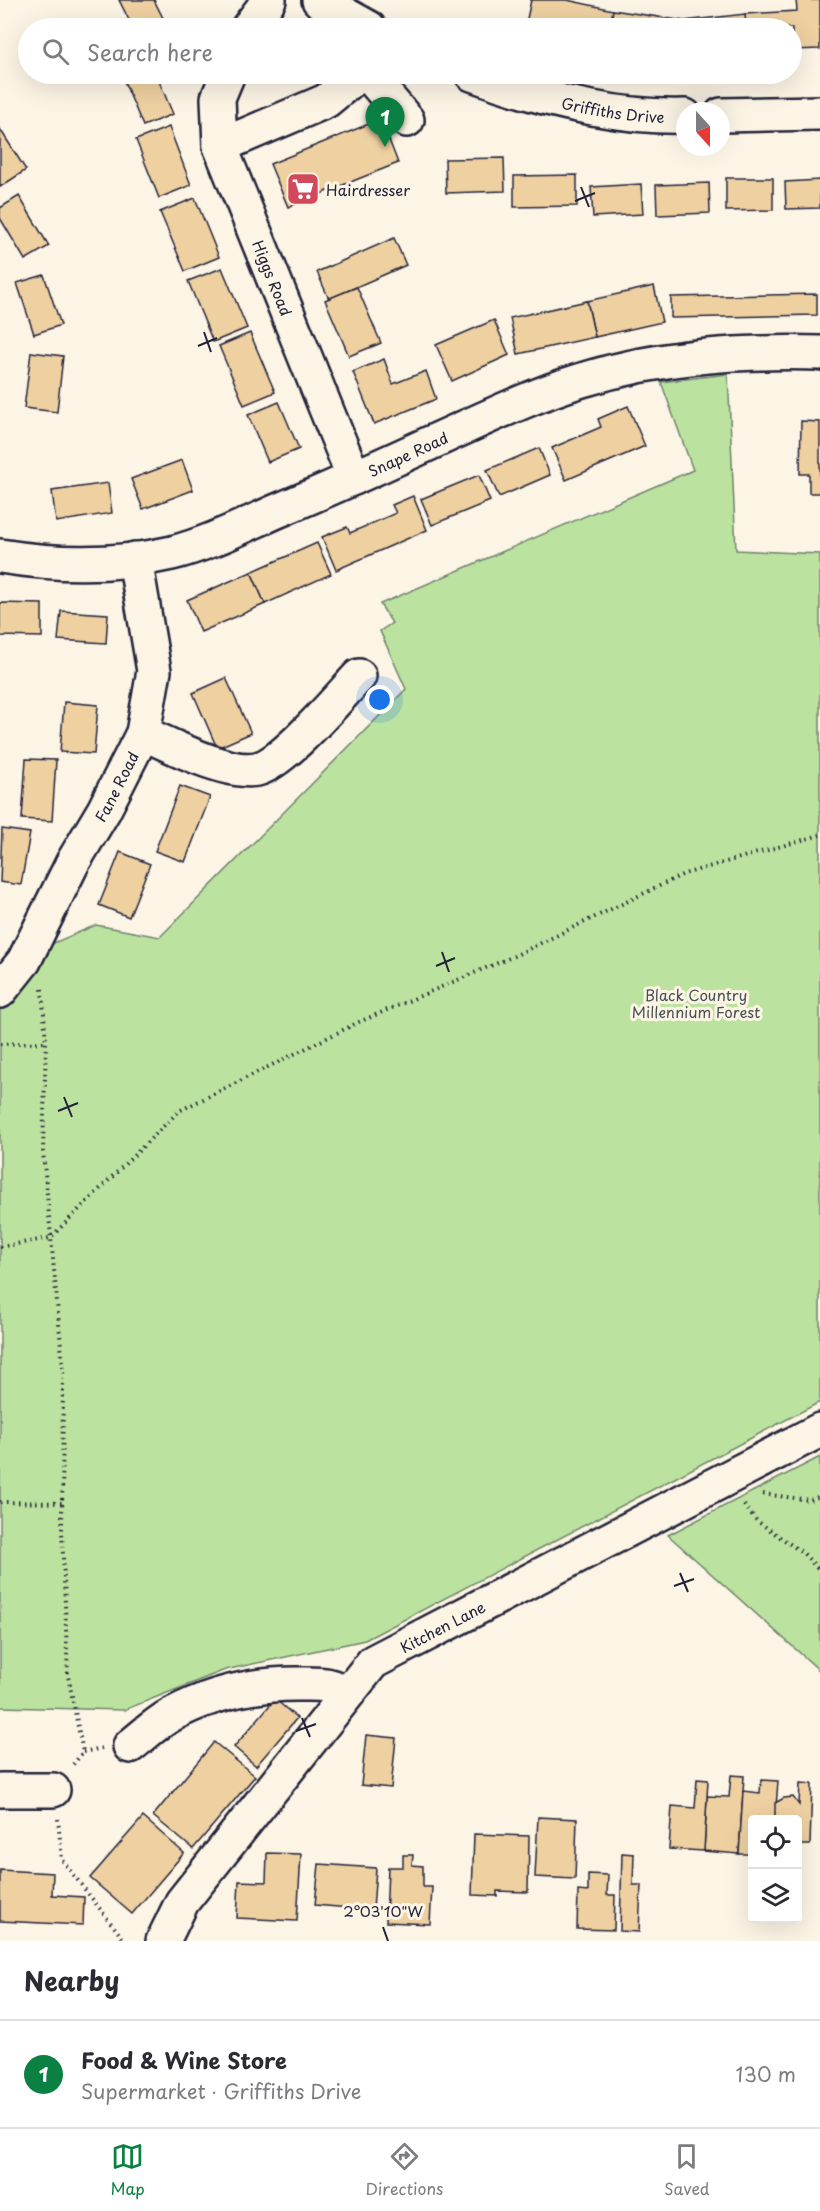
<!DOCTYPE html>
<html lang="en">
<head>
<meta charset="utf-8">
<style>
  body { margin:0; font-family:"Playpen Sans",sans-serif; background:#f7f7f7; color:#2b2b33 }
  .controls { position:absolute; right:18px; bottom:18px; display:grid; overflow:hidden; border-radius:6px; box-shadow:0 6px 24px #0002 }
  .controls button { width:54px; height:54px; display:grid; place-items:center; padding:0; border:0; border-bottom:2px solid #e1e1e2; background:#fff; color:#2b2b33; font:30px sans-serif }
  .compass { position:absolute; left:676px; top:102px; width:54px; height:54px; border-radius:50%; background:#fff; box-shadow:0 6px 24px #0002; rotate:159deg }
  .you { position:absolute; left:380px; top:700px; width:21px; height:21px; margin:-15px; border:4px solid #fff; border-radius:50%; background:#1a73e8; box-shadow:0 0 0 9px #1a73e833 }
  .badge { display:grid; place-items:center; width:39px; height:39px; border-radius:50%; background:#0b8043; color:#fff; font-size:20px; font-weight:700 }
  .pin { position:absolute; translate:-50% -50px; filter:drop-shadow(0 2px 3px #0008) }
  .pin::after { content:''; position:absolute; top:32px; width:21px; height:18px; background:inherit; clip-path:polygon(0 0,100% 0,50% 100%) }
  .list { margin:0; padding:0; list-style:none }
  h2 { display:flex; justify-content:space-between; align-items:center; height:78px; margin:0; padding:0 24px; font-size:26px }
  h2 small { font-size:20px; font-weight:400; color:#7c7c81 }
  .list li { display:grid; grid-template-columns:39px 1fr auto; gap:18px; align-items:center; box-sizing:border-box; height:108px; padding:0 24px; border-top:2px solid #e1e1e2 }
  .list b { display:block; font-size:22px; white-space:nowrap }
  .list p { margin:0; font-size:20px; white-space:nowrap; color:#7c7c81 }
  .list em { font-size:20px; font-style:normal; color:#7c7c81 }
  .icon { flex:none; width:33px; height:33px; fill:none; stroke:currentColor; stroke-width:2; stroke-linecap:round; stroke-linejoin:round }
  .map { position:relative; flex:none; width:820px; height:1941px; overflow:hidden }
  .search { position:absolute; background:#fff; box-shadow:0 6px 24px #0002; left:18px; right:18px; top:18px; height:66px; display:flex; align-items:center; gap:15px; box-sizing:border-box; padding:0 21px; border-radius:33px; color:#7c7c81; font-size:22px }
  .sheet { height:186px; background:#fff }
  nav { display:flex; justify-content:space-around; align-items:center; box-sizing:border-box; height:84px; border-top:2px solid #e1e1e2; background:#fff; font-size:16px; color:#7c7c81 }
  nav a { display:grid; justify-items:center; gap:3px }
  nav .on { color:#0b8043 }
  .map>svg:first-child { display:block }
</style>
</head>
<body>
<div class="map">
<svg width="820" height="1941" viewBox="0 0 820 1941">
  <rect width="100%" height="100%" fill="#fcf5e5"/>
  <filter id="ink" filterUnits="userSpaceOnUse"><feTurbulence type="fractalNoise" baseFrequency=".0167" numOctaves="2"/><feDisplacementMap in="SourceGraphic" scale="12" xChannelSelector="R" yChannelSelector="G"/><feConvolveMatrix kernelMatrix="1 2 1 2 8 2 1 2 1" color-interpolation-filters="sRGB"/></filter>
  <g filter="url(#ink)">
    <g fill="#bbe39f" stroke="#6e826d" stroke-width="1.5">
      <path d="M 728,374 L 736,550 L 820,554 L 820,1402 L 365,1640 L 225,1670 L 124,1710 L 0,1707 L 0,1002 L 44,947 L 96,925 L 160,937 L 406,689 L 380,631 L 392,623 L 380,604 L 693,470 L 661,382 Z"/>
      <path d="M 820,1457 L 820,1671 L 668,1535 Z"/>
    </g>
    <g fill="#eed0a1" stroke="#22223b" stroke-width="1.5">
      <path d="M 119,0 L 154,0 L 168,28 L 133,28 Z"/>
      <path d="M 531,0 L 567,0 L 613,10 L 610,28 L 525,28 Z"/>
      <path d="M 796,0 L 820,0 L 820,49 L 792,50 L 792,28 L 746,28 L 745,14 L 797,11 Z"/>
      <path d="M 613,10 L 684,21 L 683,28 L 610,28 Z"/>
      <path d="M 745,14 L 746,28 L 683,28 L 684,21 Z"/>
      <path d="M 121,74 L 156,74 L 173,114 L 143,126 Z"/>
      <path d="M 381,119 L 398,163 L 288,207 L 270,164 Z"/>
      <path d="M 169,127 L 191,185 L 159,198 L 136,140 Z"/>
      <path d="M 0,129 L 26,170 L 0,187 Z"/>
      <path d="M 504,158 L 505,191 L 446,193 L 445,159 Z"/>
      <path d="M 577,175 L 577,206 L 514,207 L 514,176 Z"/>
      <path d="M 726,178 L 773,178 L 773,210 L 726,211 Z"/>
      <path d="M 820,180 L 820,208 L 786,209 L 785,182 Z"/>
      <path d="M 709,183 L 710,213 L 657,215 L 656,185 Z"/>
      <path d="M 641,184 L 643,214 L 593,217 L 591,187 Z"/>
      <path d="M 19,196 L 49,246 L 25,260 L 0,218 L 0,208 Z"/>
      <path d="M 195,198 L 219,257 L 185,271 L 160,212 Z"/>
      <path d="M 394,238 L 406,265 L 329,299 L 317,272 Z"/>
      <path d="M 222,268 L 247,328 L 213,342 L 188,281 Z"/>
      <path d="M 44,275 L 61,325 L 34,334 L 17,283 Z"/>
      <path d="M 654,286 L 662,322 L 595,337 L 587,301 Z"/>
      <path d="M 357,287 L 381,343 L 349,356 L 325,300 Z"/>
      <path d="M 817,294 L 817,315 L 671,318 L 671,297 Z"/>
      <path d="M 587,301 L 595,337 L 518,354 L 510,318 Z"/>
      <path d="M 494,320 L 509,355 L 452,381 L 436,345 Z"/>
      <path d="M 250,333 L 275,392 L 244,405 L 219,346 Z"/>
      <path d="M 31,352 L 63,356 L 57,412 L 24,408 Z"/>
      <path d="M 384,359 L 393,384 L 426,371 L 436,399 L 374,424 L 353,372 Z"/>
      <path d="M 279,402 L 299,449 L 268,462 L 248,415 Z"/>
      <path d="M 628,406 L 645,446 L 566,480 L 552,448 L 601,427 L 598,419 Z"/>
      <path d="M 801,421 L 820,422 L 820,493 L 809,493 L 809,474 L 800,474 Z"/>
      <path d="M 539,448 L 550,475 L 499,497 L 487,470 Z"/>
      <path d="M 182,460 L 193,490 L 143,509 L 131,479 Z"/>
      <path d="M 479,475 L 490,501 L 432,525 L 421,499 Z"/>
      <path d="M 108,483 L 112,513 L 56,522 L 52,491 Z"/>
      <path d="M 413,496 L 427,530 L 336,570 L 322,537 L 347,527 L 350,533 L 396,513 L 392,505 Z"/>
      <path d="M 317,543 L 331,574 L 265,604 L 251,572 Z"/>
      <path d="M 251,572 L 265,604 L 201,632 L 187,600 Z"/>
      <path d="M 0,603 L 42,604 L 42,637 L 0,636 Z"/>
      <path d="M 61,611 L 108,614 L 106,643 L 58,640 Z"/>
      <path d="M 226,678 L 251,733 L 217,748 L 193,693 Z"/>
      <path d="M 64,702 L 98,705 L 94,754 L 60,752 Z"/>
      <path d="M 26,759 L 56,760 L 52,821 L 22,819 Z"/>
      <path d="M 180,786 L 210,797 L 185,862 L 155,851 Z"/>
      <path d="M 2,829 L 30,833 L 21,885 L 0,882 Z"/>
      <path d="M 120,852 L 150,864 L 129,917 L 99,905 Z"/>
      <path d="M 275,1699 L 297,1718 L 256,1766 L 234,1747 Z"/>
      <path d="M 366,1735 L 396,1738 L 391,1788 L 361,1785 Z"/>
      <path d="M 214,1742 L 255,1776 L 193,1849 L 153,1816 Z"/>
      <path d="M 731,1775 L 744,1776 L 739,1854 L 704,1851 L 707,1796 L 729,1797 Z"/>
      <path d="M 697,1779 L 708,1780 L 704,1851 L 669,1849 L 672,1806 L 695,1808 Z"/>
      <path d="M 761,1780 L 778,1781 L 775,1820 L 752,1820 L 752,1854 L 739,1854 L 743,1791 L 760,1793 Z"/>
      <path d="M 800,1783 L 812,1784 L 810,1845 L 798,1845 L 798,1820 L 775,1820 L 775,1803 L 784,1798 L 793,1797 L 799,1805 Z"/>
      <path d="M 143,1817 L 184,1853 L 132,1914 L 90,1878 Z"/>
      <path d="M 538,1817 L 577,1819 L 575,1879 L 535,1877 Z"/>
      <path d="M 474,1834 L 529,1836 L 528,1892 L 497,1891 L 497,1896 L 472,1895 Z"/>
      <path d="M 267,1853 L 301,1854 L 297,1921 L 237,1918 L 239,1881 L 266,1882 Z"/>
      <path d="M 622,1853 L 634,1854 L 633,1885 L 641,1885 L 639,1932 L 620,1931 Z"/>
      <path d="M 403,1855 L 413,1855 L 412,1865 L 423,1866 L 423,1887 L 432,1887 L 430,1924 L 386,1922 L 388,1867 L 403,1867 Z"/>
      <path d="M 319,1864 L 376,1868 L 373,1910 L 315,1905 Z"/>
      <path d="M 0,1870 L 53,1873 L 52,1895 L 84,1897 L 83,1925 L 0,1921 Z"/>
      <path d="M 588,1874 L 608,1875 L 607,1895 L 615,1895 L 614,1930 L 577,1929 L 578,1891 L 588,1892 Z"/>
    </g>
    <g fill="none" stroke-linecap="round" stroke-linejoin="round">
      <defs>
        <g id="minor">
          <path d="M 319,0 L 369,28"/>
          <path d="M 248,28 L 269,0"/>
          <path id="s1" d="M 228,74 L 218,98 L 220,146 L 354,478"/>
          <path d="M 368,74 L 407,120"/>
          <path id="s2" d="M 472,74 C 537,98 615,118 685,116"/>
          <path d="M 721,115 L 820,113"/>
          <path d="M 220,146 L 326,101 L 359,74"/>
          <path id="s3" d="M 0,556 C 56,565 116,566 172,553 C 208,544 243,526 277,511 C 332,488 385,464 439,439 C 486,418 533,395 582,380 C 659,356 740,351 820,353"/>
          <path d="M 143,733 C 169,745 229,775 257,769 C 284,763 337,699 359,676"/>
          <path id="s4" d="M 0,991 L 24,961 L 73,862 L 104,810 L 143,733 L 154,671 L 135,559"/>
          <path d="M 130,1746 C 143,1736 156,1723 171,1715 C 212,1693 256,1683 303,1684 C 318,1684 335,1683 345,1695"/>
          <path d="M 0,1790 L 53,1790"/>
          <path id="s5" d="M 163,1941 L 182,1902 L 373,1662 L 820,1430"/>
        </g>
      </defs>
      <use href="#minor" stroke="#22223b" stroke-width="38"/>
      <g stroke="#22223b" stroke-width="4" stroke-dasharray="1.5 4.5" stroke-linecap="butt">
        <path d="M 42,989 L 46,1042 L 43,1151 L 63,1367 L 62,1531 L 68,1676 L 83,1752 L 71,1767"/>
        <path d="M 0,1044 L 46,1042"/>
        <path d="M 0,1247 L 50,1238 L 179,1111 L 359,1022 L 514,956 L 684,874 L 820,835"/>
        <path d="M 763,1494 L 810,1500 L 820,1496"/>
        <path d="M 0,1502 L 62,1503"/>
        <path d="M 744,1505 L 757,1521 L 803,1553 L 820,1571"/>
        <path d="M 83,1752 L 102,1748"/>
        <path d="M 58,1819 L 62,1860 L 125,1941"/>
      </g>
      <use href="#minor" stroke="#fcf5e5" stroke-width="33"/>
    </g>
  </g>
  <path fill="none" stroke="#22223b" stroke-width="2" d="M 581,187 L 589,207M 575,201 L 595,193M 204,332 L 211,352M 198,346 L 217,338M 442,952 L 449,972M 436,966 L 455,958M 64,1097 L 72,1117M 58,1111 L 78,1103M 680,1573 L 688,1592M 674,1586 L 694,1579M 302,1718 L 310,1737M 296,1731 L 316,1724M 383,1927 L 388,1941"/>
  <defs>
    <symbol id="supermarket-square" viewBox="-11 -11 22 22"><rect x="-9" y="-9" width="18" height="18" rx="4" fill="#d1495b" stroke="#fcf5e5"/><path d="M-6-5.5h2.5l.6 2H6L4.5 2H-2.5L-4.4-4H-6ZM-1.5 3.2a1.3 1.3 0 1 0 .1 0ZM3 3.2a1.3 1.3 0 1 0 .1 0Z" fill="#fff"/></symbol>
  </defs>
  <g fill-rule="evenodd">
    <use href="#supermarket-square" x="284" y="170" width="38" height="38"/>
  </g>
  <g text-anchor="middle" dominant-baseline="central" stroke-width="6" stroke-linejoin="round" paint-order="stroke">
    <g font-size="15" fill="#22223b" stroke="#fcf5e5">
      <text stroke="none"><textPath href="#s2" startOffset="146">Griffiths Drive</textPath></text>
      <text stroke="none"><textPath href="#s1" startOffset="216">Higgs Road</textPath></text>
      <text stroke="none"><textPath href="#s3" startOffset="429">Snape Road</textPath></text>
      <text stroke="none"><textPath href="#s4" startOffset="236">Fane Road</textPath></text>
      <text stroke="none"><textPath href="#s5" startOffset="428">Kitchen Lane</textPath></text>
    </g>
    <g font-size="15" fill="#22223b" stroke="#fcf5e5" text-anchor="start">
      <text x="326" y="189">Hairdresser</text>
    </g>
    <g font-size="15" fill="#485254" stroke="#fcf5e5">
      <text x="696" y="994">Black Country<tspan x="696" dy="17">Millennium Forest</tspan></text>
    </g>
  </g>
  <g font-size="15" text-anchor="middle" fill="#22223b" stroke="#fcf5e5" stroke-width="6" stroke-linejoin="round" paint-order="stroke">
    <text x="383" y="1917">2°03'10"W</text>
  </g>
</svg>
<div class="controls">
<button><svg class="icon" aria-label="locate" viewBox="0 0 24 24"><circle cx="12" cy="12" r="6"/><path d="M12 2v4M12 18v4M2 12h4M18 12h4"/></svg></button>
<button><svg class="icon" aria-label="layers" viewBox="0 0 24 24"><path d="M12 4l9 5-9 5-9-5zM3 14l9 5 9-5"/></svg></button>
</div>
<svg class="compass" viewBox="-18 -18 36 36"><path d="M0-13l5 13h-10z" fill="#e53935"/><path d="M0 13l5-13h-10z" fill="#7c7c81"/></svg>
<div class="you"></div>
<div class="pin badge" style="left:385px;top:147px">1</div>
<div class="search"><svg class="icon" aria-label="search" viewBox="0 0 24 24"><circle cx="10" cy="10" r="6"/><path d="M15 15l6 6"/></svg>Search here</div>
</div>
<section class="sheet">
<h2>Nearby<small></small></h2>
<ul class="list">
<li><span class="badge">1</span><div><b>Food &amp; Wine Store</b><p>Supermarket · Griffiths Drive</p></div><em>130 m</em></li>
</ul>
</section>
<nav>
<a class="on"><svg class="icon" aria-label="map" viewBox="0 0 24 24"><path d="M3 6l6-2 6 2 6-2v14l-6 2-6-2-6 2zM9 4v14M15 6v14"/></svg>Map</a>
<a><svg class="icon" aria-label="directions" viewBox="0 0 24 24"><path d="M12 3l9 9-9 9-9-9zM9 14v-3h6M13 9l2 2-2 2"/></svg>Directions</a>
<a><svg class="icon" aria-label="saved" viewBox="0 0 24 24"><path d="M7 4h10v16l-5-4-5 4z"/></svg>Saved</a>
</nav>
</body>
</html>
